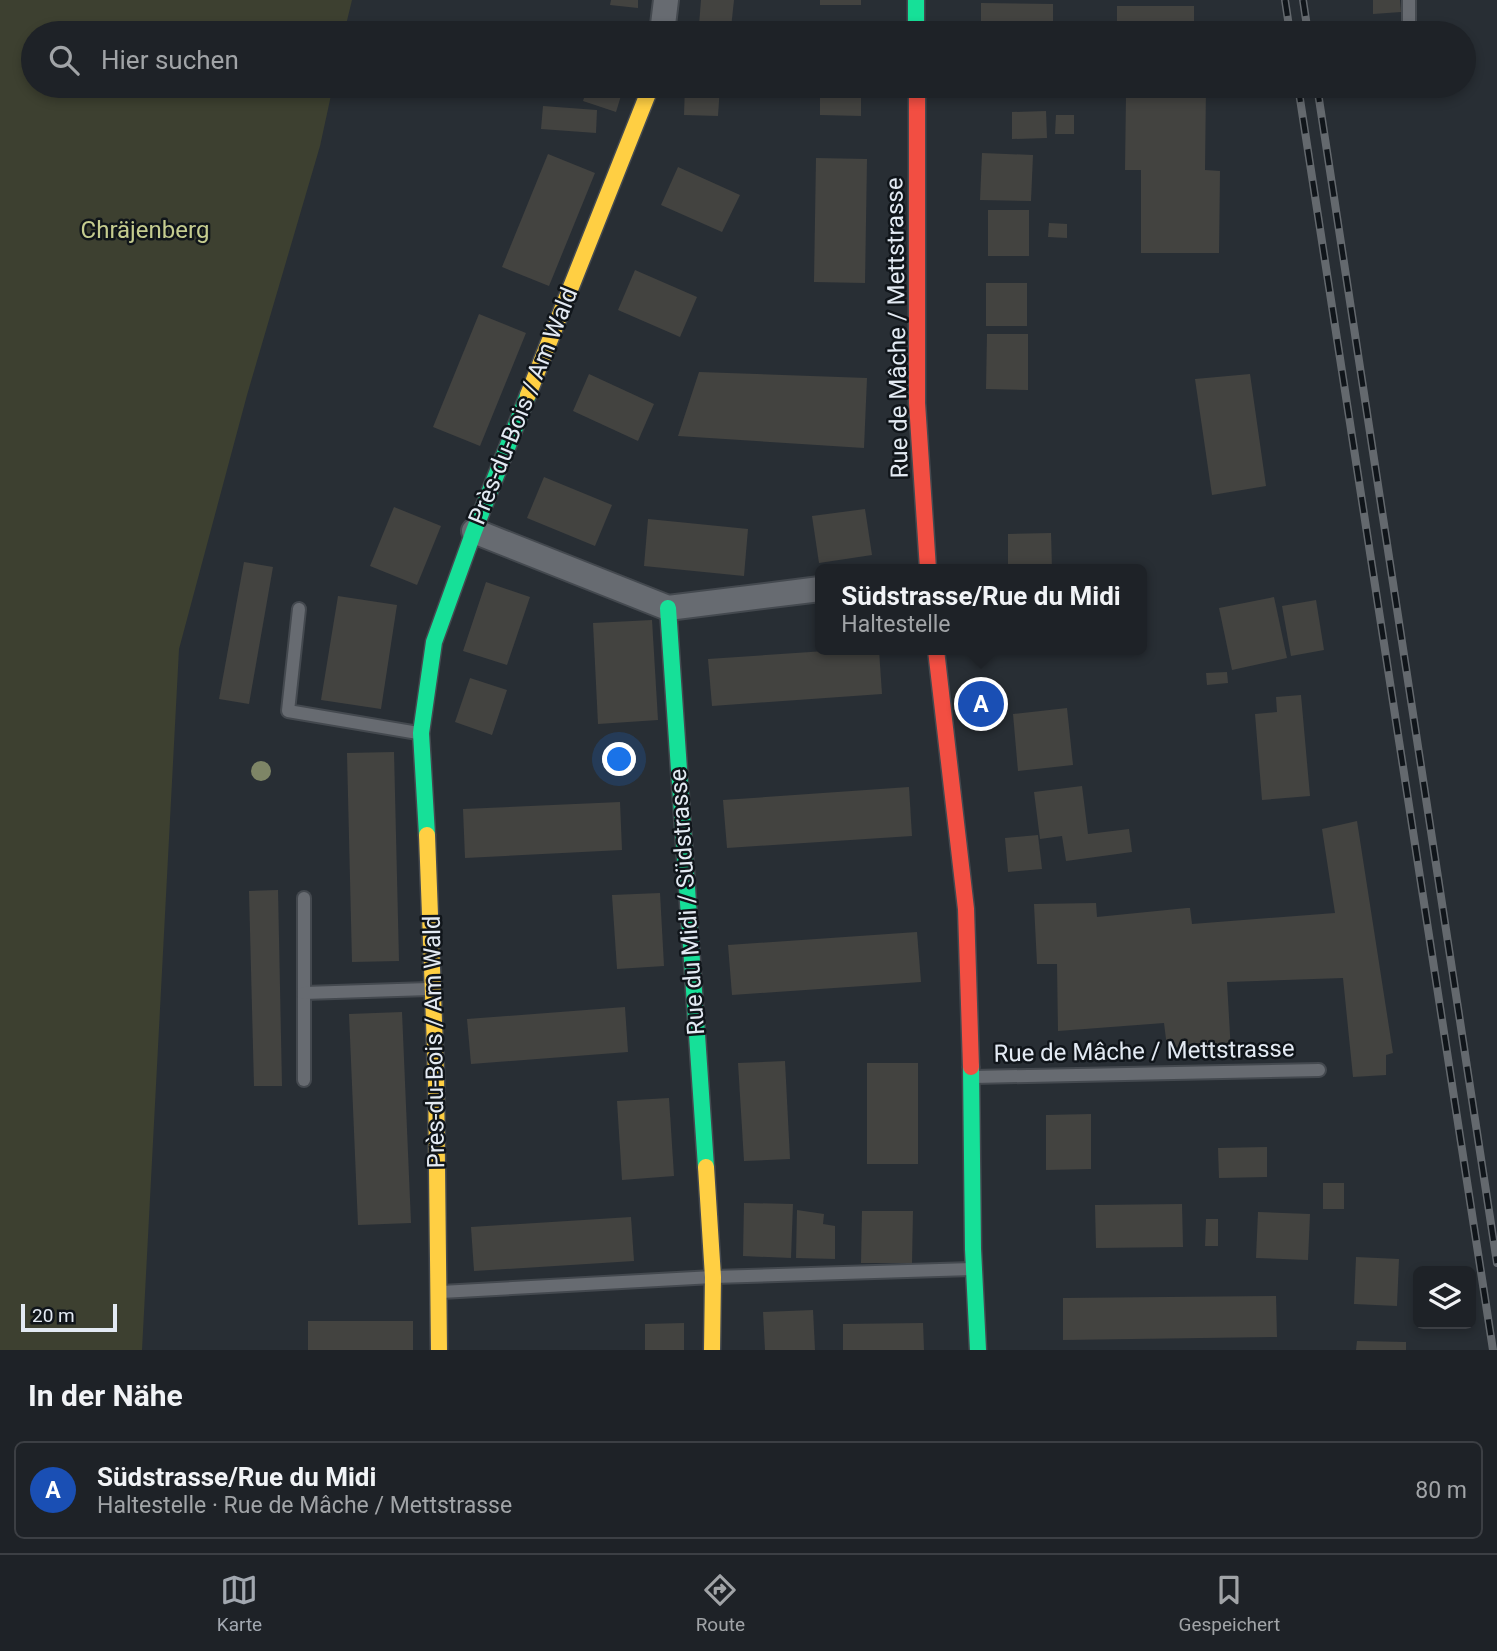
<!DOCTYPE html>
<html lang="de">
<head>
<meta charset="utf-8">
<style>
  body { margin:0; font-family:Roboto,sans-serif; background:#262a2f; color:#f1f3f6 }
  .controls { position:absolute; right:21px; bottom:21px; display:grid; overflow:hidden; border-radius:10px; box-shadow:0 4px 10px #0003 }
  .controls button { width:63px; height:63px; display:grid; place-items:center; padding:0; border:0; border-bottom:2px solid #3c3f44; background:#1e2227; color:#f1f3f6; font:35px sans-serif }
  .scale { position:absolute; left:21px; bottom:18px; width:96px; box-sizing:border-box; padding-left:7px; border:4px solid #e3eaf3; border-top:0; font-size:19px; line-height:24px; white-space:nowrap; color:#e3eaf3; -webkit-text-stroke:5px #10151a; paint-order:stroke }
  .you { position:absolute; left:620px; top:760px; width:24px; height:24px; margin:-18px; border:5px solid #fff; border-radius:50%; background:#1a73e8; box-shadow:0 0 0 10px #1a73e833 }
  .badge { display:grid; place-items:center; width:46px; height:46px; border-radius:50%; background:#a2a8b0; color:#fff; font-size:23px; font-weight:700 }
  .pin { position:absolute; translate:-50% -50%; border:4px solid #fff; box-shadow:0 2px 7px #0006 }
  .popup { position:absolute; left:815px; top:564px; width:332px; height:91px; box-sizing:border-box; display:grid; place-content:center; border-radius:10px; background:#1e2227; filter:drop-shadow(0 2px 5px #0005); font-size:23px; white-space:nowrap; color:#a1a4a7 }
  .popup b { font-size:26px; color:#f1f3f6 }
  .popup::after { content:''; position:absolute; left:50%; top:100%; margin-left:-14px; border:14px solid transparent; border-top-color:#1e2227 }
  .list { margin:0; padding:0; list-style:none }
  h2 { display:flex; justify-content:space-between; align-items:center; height:91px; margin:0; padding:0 28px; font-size:30px }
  h2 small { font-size:23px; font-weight:400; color:#a1a4a7 }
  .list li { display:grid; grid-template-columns:46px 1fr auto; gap:21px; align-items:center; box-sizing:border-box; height:98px; margin:0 14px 14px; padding:0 14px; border:2px solid #3c3f44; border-radius:10px }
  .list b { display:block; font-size:26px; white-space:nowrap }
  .list p { margin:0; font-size:23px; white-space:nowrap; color:#a1a4a7 }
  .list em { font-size:23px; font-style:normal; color:#a1a4a7 }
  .icon { flex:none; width:38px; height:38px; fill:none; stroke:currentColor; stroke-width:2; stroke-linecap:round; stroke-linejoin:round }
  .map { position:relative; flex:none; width:1497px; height:1350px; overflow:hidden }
  .search { position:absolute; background:#1e2227; box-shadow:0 4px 10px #0003; left:21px; right:21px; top:21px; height:77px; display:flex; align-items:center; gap:18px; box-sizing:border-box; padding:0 24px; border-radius:38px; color:#a1a4a7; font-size:26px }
  .sheet { height:203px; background:#1e2227 }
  nav { display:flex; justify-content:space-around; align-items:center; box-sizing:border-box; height:98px; border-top:2px solid #3c3f44; background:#1e2227; font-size:19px; color:#a1a4a7 }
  nav a { display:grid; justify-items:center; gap:4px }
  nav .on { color:#a2a8b0 }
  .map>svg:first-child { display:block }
</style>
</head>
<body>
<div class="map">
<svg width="1497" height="1350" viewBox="0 0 1497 1350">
  <rect width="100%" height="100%" fill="#282e34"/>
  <path fill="#3d4030" d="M 0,0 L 352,0 L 344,33 L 33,33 L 33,86 L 333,86 L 320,146 L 247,395 L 179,649 L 142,1350 L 0,1350 Z"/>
  <g fill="#434340">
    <path d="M 611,0 L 638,0 L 638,8 L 610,5 Z"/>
    <path d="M 701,0 L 734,0 L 731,28 L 699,25 Z"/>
    <rect x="820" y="0" width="41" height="5"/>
    <path d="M 1373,0 L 1400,0 L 1401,12 L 1373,14 Z"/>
    <path d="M 981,3 L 1053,4 L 1053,33 L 981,33 Z"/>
    <rect x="1117" y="6" width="77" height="27"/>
    <path d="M 1402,21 L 1402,33 L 1376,33 L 1375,22 Z"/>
    <path d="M 588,86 L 624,86 L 616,112 L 583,101 Z"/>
    <path d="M 685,86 L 720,86 L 718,116 L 684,115 Z"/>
    <path d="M 820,86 L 861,86 L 861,116 L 820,115 Z"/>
    <path d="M 1116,86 L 1206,86 L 1205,170 L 1220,171 L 1219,253 L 1141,253 L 1141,170 L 1125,170 L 1126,95 L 1116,95 Z"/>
    <path d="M 543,106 L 597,110 L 596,133 L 541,129 Z"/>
    <path d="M 1046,111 L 1047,138 L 1012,139 L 1012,112 Z"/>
    <path d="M 1056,115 L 1074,115 L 1074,134 L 1055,134 Z"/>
    <path d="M 982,153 L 1033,155 L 1031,201 L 980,200 Z"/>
    <path d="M 548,154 L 595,173 L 549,286 L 502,267 Z"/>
    <path d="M 816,158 L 867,159 L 865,283 L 814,282 Z"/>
    <path d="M 678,167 L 740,195 L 722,232 L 661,205 Z"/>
    <rect x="988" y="210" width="41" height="46"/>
    <path d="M 1049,223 L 1067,224 L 1067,238 L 1048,237 Z"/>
    <path d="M 635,270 L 697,297 L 680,337 L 618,310 Z"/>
    <rect x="986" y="283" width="41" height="43"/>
    <path d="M 479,314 L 526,333 L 480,446 L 433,427 Z"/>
    <path d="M 987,334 L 1028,334 L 1028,390 L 986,389 Z"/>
    <path d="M 699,372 L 867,378 L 864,448 L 678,436 Z"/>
    <path d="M 589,374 L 654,404 L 638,441 L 573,411 Z"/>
    <path d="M 1250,374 L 1266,486 L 1212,495 L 1195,379 Z"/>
    <path d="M 544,477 L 612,505 L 595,546 L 527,518 Z"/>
    <path d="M 394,507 L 441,526 L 417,585 L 370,566 Z"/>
    <path d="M 865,509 L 872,555 L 819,563 L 812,516 Z"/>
    <path d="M 648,519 L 748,529 L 744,576 L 644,566 Z"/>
    <path d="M 1051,533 L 1052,569 L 1008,569 L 1008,534 Z"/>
    <path d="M 244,562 L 273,567 L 249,704 L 219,699 Z"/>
    <path d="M 486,582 L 530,597 L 507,665 L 463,651 Z"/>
    <path d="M 338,596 L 397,605 L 381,709 L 321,700 Z"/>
    <path d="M 1274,597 L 1287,658 L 1232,670 L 1219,608 Z"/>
    <path d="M 1316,600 L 1324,650 L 1291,656 L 1282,606 Z"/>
    <path d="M 652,620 L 658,720 L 598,724 L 593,623 Z"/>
    <path d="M 840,650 L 879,650 L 882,694 L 712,706 L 708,659 Z"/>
    <path d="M 1227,672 L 1228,683 L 1207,685 L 1206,673 Z"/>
    <path d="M 470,678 L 507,690 L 492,735 L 455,722 Z"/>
    <path d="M 1301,695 L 1310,796 L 1262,800 L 1255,714 L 1277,712 L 1276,697 Z"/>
    <path d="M 1067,708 L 1073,765 L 1018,771 L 1013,714 Z"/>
    <path d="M 394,752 L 399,961 L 352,962 L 347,753 Z"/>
    <path d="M 1082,786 L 1088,834 L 1129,829 L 1132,852 L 1066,861 L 1062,836 L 1040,839 L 1034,792 Z"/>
    <path d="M 909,787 L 912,836 L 727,848 L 723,800 Z"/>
    <path d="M 620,802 L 622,850 L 465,858 L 463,809 Z"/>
    <path d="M 1357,821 L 1393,1053 L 1386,1055 L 1386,1075 L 1353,1077 L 1343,978 L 1227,982 L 1231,1052 L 1168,1055 L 1164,1023 L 1058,1031 L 1057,964 L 1037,964 L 1034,904 L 1096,903 L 1097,917 L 1187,908 L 1190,908 L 1192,924 L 1335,913 L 1322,829 Z"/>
    <path d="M 1038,835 L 1042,869 L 1008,872 L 1005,838 Z"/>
    <path d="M 278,890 L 282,1086 L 254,1086 L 249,891 Z"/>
    <path d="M 660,893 L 664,966 L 617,969 L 612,895 Z"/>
    <path d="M 917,932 L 921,982 L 732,995 L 728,945 Z"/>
    <path d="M 625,1007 L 628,1052 L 471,1064 L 467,1019 Z"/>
    <path d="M 402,1012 L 411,1223 L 358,1225 L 349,1014 Z"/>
    <path d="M 785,1061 L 790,1159 L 744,1161 L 738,1063 Z"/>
    <rect x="867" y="1063" width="51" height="101"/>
    <path d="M 669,1098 L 674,1176 L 622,1180 L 617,1101 Z"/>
    <path d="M 1091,1114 L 1091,1169 L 1046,1170 L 1046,1115 Z"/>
    <path d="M 1267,1147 L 1267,1177 L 1219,1178 L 1218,1148 Z"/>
    <rect x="1323" y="1183" width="21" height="26"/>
    <path d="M 744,1203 L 793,1204 L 791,1258 L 743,1256 Z"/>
    <path d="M 1182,1204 L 1183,1247 L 1096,1248 L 1095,1205 Z"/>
    <path d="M 797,1210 L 824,1214 L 823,1224 L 835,1226 L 835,1259 L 796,1258 Z"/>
    <path d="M 862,1211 L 913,1211 L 912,1263 L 861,1263 Z"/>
    <path d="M 1258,1212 L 1310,1214 L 1308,1260 L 1256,1258 Z"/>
    <path d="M 631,1217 L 634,1261 L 474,1271 L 471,1227 Z"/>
    <path d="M 1206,1219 L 1218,1219 L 1218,1246 L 1205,1246 Z"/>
    <path d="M 1356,1257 L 1399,1259 L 1397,1306 L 1354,1304 Z"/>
    <path d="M 1276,1296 L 1277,1337 L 1063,1340 L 1063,1298 Z"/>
    <path d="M 813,1310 L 815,1350 L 765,1350 L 763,1312 Z"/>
    <rect x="308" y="1321" width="105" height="29"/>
    <path d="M 684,1323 L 684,1350 L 645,1350 L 645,1324 Z"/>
    <path d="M 923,1323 L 924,1350 L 843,1350 L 843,1324 Z"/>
    <path d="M 1357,1341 L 1406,1342 L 1406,1350 L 1356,1350 Z"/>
  </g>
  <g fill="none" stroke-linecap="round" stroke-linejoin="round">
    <defs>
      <g id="lane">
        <path d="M 1409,0 L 1409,33"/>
        <path d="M 299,609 L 288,711 L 418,733"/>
        <path d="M 304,898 L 304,1080"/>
        <path d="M 304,993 L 429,989"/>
        <path d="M 973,1077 L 1319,1070"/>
        <path d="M 441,1292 L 713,1277 L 972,1269"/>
      </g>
      <g id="street">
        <path d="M 662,33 L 666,0"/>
        <path d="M 474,531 L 668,608 L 820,589"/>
      </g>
      <g id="fast">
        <path d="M 916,0 L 916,33"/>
        <path d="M 668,608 L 706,1167"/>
        <path d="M 427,835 L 421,733 L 434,642 L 474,531 L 528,395"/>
        <path d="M 971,1067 L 973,1249 L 978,1350"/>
      </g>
      <g id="slow">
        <path d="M 528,395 L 651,86"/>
        <path d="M 427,835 L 436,1075 L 439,1350"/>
        <path d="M 706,1167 L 713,1277 L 712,1350"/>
      </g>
      <g id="jam">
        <path d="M 917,86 L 917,403 L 928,569"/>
        <path d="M 936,650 L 966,909 L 971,1067"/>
      </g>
    </defs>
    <use href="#lane" stroke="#44494f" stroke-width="16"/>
    <use href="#street" stroke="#44494f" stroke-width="28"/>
    <use href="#fast" stroke="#44494f" stroke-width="19"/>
    <use href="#slow" stroke="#44494f" stroke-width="19"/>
    <use href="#jam" stroke="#44494f" stroke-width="19"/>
    <use href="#lane" stroke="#676b71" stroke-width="12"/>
    <use href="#street" stroke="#676b71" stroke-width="24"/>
    <use href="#fast" stroke="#16e098" stroke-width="16"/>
    <use href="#slow" stroke="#ffcf43" stroke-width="16"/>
    <use href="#jam" stroke="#f24e42" stroke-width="16"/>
    <defs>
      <g id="rail">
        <path d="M 1285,0 L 1290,33"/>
        <path d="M 1303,0 L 1308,33"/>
        <path d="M 1298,86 L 1493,1350"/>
        <path d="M 1317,86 L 1497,1263"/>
      </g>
    </defs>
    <use href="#rail" stroke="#64696e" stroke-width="8"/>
    <use href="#rail" stroke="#10151a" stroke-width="5" stroke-dasharray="16" stroke-linecap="butt"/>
  </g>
  <circle fill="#7e8566" cx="261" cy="771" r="10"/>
  <g text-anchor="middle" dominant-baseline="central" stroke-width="5" stroke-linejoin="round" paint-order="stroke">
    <g font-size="24" fill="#c5cc8f" stroke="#10151a">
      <text x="145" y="230">Chräjenberg</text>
    </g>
    <g font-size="24" fill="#e3eaf3" stroke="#10151a">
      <text transform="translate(897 328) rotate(-91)">Rue de Mâche / Mettstrasse</text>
      <text transform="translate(523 406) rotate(-68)">Près-du-Bois / Am Wald</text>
      <text transform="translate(687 902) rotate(-94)">Rue du Midi / Südstrasse</text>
      <text transform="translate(434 1042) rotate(-91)">Près-du-Bois / Am Wald</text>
      <text transform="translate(1144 1051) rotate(-1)">Rue de Mâche / Mettstrasse</text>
    </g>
  </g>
</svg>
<div class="controls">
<button><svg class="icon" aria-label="layers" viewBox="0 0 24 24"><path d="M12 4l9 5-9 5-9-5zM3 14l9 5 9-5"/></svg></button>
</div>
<div class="scale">20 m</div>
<div class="you"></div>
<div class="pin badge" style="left:981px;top:704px;background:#1a4fb4">A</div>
<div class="popup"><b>Südstrasse/Rue du Midi</b>Haltestelle</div>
<div class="search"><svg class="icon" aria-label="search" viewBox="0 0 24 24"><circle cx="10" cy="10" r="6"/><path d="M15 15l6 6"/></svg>Hier suchen</div>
</div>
<section class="sheet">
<h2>In der Nähe<small></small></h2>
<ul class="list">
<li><span class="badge" style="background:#1a4fb4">A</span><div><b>Südstrasse/Rue du Midi</b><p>Haltestelle · Rue de Mâche / Mettstrasse</p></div><em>80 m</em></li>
</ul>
</section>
<nav>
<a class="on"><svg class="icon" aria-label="map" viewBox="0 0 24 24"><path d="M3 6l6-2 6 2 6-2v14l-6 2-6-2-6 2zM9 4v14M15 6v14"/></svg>Karte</a>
<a><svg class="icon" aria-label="directions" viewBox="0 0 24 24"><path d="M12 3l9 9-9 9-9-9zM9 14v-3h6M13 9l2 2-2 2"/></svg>Route</a>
<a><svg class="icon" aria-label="saved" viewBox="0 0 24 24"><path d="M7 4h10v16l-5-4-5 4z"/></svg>Gespeichert</a>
</nav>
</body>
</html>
